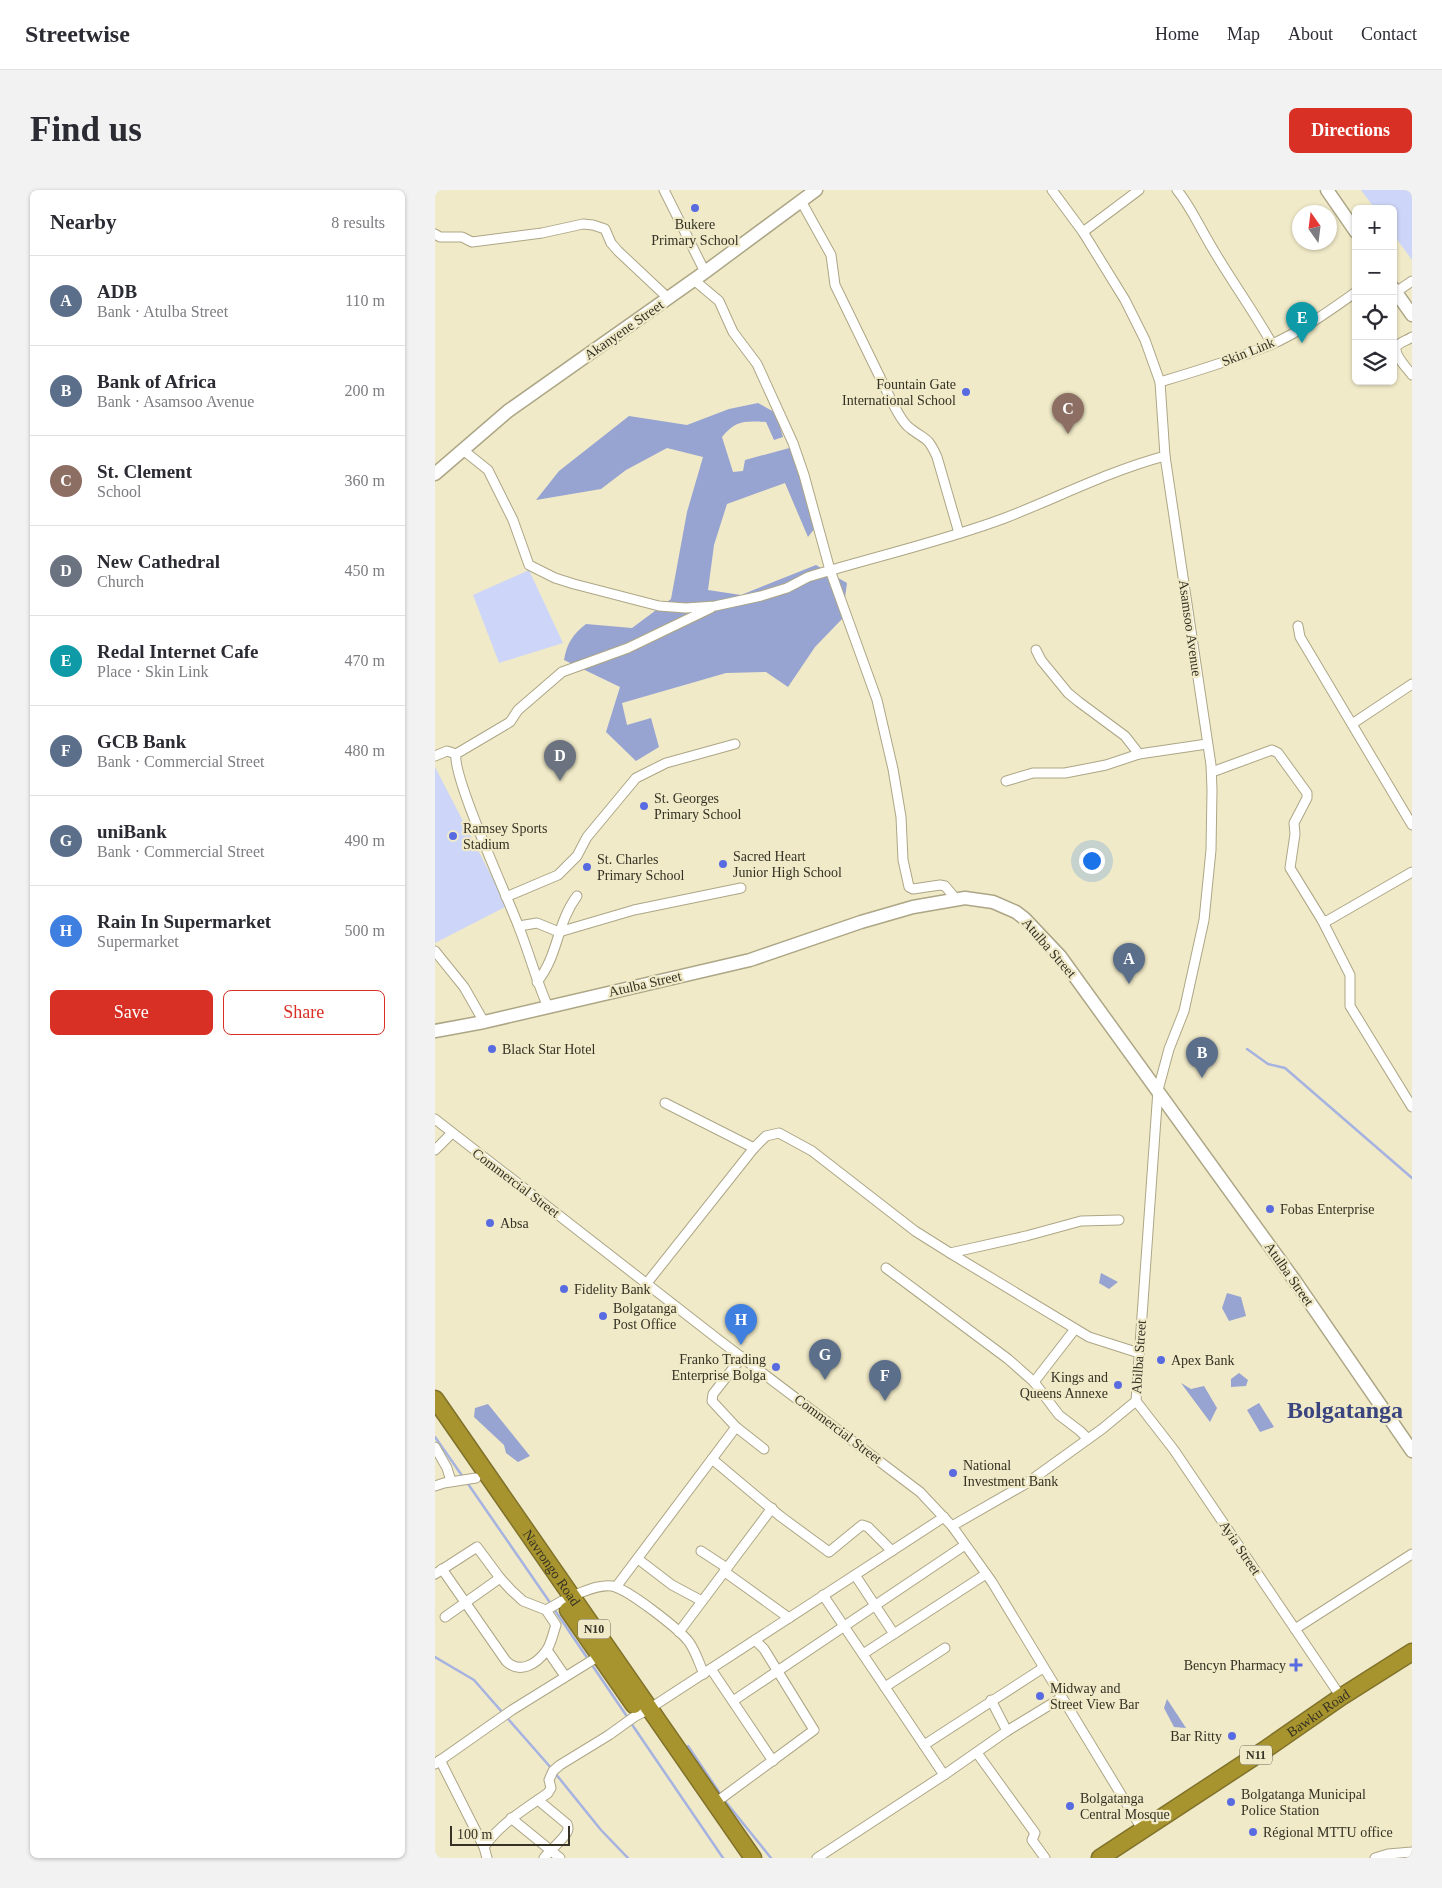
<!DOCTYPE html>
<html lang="en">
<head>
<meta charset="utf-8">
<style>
  body { margin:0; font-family:Georgia,serif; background:#f2f2f3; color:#2b2b33 }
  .controls { position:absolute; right:15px; top:15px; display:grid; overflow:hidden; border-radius:8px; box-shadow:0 1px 4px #0004 }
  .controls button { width:45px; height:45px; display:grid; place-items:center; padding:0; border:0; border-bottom:1px solid #e1e1e2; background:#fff; color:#2b2b33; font:25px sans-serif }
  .compass { position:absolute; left:857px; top:15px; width:45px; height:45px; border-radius:50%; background:#fff; box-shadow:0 1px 4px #0004; rotate:346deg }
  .scale { position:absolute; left:15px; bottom:12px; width:120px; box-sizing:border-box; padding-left:5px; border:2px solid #353225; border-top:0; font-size:14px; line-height:18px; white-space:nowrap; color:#353225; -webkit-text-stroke:4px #f0eac8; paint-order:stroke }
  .you { position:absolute; left:656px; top:670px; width:18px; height:18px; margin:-12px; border:4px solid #fff; border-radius:50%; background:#1a73e8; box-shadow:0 0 0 8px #1a73e833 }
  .badge { display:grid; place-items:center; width:32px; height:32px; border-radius:50%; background:#d93025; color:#fff; font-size:16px; font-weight:700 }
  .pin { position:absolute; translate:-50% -41px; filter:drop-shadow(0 1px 2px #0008) }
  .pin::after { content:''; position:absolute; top:26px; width:18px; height:15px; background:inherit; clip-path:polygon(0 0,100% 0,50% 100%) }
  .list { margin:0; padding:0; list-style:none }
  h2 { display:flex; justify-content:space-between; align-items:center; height:65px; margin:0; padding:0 20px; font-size:21px }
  h2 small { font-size:16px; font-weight:400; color:#7c7c81 }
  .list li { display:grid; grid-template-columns:32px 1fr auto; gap:15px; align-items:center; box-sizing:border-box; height:90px; padding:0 20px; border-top:1px solid #e1e1e2 }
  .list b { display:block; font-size:19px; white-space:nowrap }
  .list p { margin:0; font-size:16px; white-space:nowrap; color:#7c7c81 }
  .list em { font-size:16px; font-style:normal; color:#7c7c81 }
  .actions { display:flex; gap:10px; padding:15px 20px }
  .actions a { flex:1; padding:11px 0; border:1px solid #d93025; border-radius:8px; text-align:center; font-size:18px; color:#d93025 }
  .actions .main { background:#d93025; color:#fff }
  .icon { flex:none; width:28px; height:28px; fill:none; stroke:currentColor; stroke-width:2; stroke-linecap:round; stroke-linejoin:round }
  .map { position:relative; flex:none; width:977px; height:1668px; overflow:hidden; border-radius:8px }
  header { display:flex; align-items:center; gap:30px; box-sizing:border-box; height:70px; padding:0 25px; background:#fff; border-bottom:1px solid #e1e1e2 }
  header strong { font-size:24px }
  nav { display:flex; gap:28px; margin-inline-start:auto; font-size:18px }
  .intro { display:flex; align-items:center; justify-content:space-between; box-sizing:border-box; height:120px; padding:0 30px }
  h1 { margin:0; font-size:35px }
  .button { padding:12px 22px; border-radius:8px; background:#d93025; color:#fff; font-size:18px; font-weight:700 }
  main { display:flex; gap:30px; padding:0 30px }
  aside { flex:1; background:#fff; border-radius:8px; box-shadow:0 1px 4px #0004 }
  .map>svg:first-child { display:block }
</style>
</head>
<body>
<header>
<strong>Streetwise</strong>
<nav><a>Home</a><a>Map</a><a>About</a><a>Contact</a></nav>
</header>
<div class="intro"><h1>Find us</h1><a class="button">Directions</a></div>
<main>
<aside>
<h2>Nearby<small>8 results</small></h2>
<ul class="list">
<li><span class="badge" style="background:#5c6f8a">A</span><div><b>ADB</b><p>Bank · Atulba Street</p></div><em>110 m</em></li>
<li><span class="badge" style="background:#5c6f8a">B</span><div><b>Bank of Africa</b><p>Bank · Asamsoo Avenue</p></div><em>200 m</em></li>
<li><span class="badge" style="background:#8d6e63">C</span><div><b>St. Clement</b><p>School</p></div><em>360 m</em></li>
<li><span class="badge" style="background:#6b7280">D</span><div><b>New Cathedral</b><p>Church</p></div><em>450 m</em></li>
<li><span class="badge" style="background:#0f9aa8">E</span><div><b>Redal Internet Cafe</b><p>Place · Skin Link</p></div><em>470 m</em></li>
<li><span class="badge" style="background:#5c6f8a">F</span><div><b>GCB Bank</b><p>Bank · Commercial Street</p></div><em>480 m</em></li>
<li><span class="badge" style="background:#5c6f8a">G</span><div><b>uniBank</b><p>Bank · Commercial Street</p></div><em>490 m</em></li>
<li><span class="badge" style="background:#3f7fe0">H</span><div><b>Rain In Supermarket</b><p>Supermarket</p></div><em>500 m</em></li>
</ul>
<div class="actions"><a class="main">Save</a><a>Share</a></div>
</aside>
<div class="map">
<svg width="977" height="1668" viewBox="0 0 977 1668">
  <rect width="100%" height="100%" fill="#f0eac8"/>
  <g fill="#cdd6f8">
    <path d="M 926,0 L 977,0 L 977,70 L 958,44 L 958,19 L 940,19 Z"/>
    <path d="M 94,380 L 128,453 L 64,473 L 38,405 Z"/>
    <path d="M 0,577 L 72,716 L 0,753 Z"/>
  </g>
  <g fill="#97a3d1">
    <path d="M 323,213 L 341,223 L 348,247 L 339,250 L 331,232 C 310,231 301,230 287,247 L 298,282 L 308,281 L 310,270 L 358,257 L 383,334 L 373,347 L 350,293 L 292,314 L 279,355 L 273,400 L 306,405 L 381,375 L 412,393 L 407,429 L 380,457 L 353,497 L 331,482 L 291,483 L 187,513 L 192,535 L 216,528 L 224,557 L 201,571 L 171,542 L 185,497 L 129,470 C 132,453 138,444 151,434 L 197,438 L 236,409 L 252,322 L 268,267 L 232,258 L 191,280 L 166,299 L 101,310 L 124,281 L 194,226 L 252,235 L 294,219 Z"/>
    <path d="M 666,1083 L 683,1092 L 674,1099 L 664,1093 Z"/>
    <path d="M 792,1103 L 806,1107 L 811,1126 L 794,1131 L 787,1118 Z"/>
    <path d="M 804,1183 L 813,1190 L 811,1196 L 796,1197 L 796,1189 Z"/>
    <path d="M 746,1193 L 756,1199 L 769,1196 L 782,1218 L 775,1232 Z"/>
    <path d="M 824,1213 L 839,1237 L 825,1242 L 812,1220 Z"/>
    <path d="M 53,1214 L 95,1266 L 83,1272 L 71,1263 L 69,1255 L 39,1227 L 40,1218 Z"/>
    <path d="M 732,1509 L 751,1538 L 739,1537 L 729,1518 Z"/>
  </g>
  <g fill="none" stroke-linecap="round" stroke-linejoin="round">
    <g stroke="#a6b3e1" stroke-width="2.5">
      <path d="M 812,859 L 833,874 L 850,878 L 977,988"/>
      <path d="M 0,1247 L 28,1287"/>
      <path d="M 31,1291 L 116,1414"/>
      <path d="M 119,1419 L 193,1528"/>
      <path d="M 0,1467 L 39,1490 L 117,1579"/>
      <path d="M 196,1533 L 288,1668"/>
      <path d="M 253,1556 L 290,1611 L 336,1668"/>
      <path d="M 120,1583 L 166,1640 L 193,1668"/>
    </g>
    <defs>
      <g id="street">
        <path d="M 229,0 L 270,82"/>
        <path d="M 742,0 C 755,16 762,32 772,49 C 792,85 817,118 837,154"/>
        <path d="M 366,11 L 396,65 L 400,95 L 458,214 C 463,222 467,233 476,239 C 492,251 493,247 502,267 L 524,343"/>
        <path d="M 648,42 L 704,0"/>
        <path d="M 0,44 L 5,47 L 27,47 L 37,52 L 107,43 L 148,34 L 158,35 L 170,39 L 176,53 L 183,61 L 233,108"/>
        <path d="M 259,90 L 284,111 L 298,142 L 322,174 L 358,253 L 369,285 L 395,380 L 442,510 L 458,579 L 466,627 L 468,670 L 474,697 L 478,699 L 505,695 L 510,696 L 521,709"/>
        <path d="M 961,102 L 977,91"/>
        <path d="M 977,147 C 973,150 965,152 962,156 C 957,164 973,179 977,185"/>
        <path d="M 725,192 C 762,181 799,170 835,155 C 865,142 894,121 921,102"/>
        <path d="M 28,260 L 53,280 L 78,330 L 94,375 L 120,388 L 139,394 L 224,416 L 251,418 L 280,416 L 326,406 L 352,398 L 373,387 C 438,367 506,352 570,328 C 624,307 674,281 730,266"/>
        <path d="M 863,436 L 865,447 L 977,635"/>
        <path d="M 601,460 L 606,470 L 633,503 L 644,512 L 690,546 L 704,564"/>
        <path d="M 917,534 L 977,494"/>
        <path d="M 0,566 L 12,561 L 21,564"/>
        <path d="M 777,582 L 837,560 L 843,563 L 872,603 L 872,608 L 859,633 L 860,644 L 855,678 L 887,730 L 915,785 L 915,816 L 977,917"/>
        <path d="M 571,591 L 598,583 L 630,583 L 671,575 L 704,564 L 772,554"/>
        <path d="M 71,707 L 123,685 L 142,666 L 152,647 L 201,588 L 231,573 L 300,554"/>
        <path d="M 887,730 L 892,731 L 977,682"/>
        <path d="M 84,736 L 102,733 L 124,742 L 199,720 L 306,698"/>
        <path d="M 0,761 L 29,797 L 49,832"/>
        <path d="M 102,792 C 124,765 121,734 142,706"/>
        <path d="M 113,817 C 101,790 94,762 83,735 C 72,706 17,586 21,564 L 75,532 L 83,520 L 127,482 L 193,458 L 276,418"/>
        <path d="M 230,913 L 319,958"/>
        <path d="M 0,929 L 284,1150 L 485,1302 L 517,1336 L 557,1392 L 707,1639"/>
        <path d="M 0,960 L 16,944"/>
        <path d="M 515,1063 L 591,1046 L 646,1031 L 684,1030"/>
        <path d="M 451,1078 L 573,1169 L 599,1192 L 624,1225 L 645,1241 L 652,1248"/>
        <path d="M 212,1093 L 319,958 L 331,946 L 344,943 L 377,961 L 480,1041 L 515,1063 L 654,1147 L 704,1163"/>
        <path d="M 307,1167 L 278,1204 L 277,1211 L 301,1237 L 329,1259"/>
        <path d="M 599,1192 L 640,1139"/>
        <path d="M 701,1211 L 739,1260 L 906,1507"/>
        <path d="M 0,1257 L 12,1278 L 16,1291"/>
        <path d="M 277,1269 L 345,1326 L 394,1362 L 427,1335 L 433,1337 L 457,1361"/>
        <path d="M 0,1296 L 9,1293 L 41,1288"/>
        <path d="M 517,1336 L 592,1293 L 667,1239 L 701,1211 L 723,900 L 734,859 L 749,821 L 769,730 L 776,660 L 777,600 L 776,575 L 730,266 L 725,192 L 710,150 L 690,110 L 648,42 L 617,0"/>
        <path d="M 266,1361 L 292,1378"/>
        <path d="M 203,1369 L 237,1395 L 267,1411"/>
        <path d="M 7,1379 L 71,1471 C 84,1484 101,1475 111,1461 C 116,1455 118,1443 121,1435 L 111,1420"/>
        <path d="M 290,1382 L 354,1428"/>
        <path d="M 0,1384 L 42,1357 L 65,1388 L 76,1400 L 88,1411 L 111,1420 L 127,1411"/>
        <path d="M 420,1385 L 459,1444"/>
        <path d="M 181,1397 L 301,1237"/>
        <path d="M 388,1405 L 509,1585"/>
        <path d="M 136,1406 C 149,1402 164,1394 177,1396 C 193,1399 244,1439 254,1452 C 261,1462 264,1473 269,1484"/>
        <path d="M 10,1427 L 65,1388"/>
        <path d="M 860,1439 L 977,1364"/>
        <path d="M 244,1442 L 337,1318"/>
        <path d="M 112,1460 L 130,1486"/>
        <path d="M 428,1464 L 551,1384"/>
        <path d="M 276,1479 L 338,1571"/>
        <path d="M 450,1497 L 510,1458"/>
        <path d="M 556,1510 L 572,1541"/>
        <path d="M 298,1511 L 530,1355"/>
        <path d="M 489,1555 L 608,1478"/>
        <path d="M 542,1563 L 600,1643 L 597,1650 L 610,1668"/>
        <path d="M 5,1570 L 49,1657"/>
        <path d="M 0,1574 L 77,1520 L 164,1466"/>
        <path d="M 103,1610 L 132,1634 C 133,1637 134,1639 132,1642 C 129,1649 115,1660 109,1668"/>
        <path d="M 280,1613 L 379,1540 L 329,1459 L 320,1450"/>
        <path d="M 76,1628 L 125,1668"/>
        <path d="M 52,1668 L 49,1657 C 66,1633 90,1619 113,1603 L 116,1598 L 114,1590 L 118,1581 L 125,1575 L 174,1545 L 199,1527 L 214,1519 L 509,1327"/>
        <path d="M 382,1668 L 509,1585 L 572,1541 L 626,1508"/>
        <path d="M 940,1668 L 953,1664 L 977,1662"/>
      </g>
      <g id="secondary">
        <path d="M 892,0 L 921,42"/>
        <path d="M 958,98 L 977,125"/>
        <path d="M 0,284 L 73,221 L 270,82 L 381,0"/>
        <path d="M 0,841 L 49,832 L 315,770 L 426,732 L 478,717 L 530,708 L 558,712 L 581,722 L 590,729 L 625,766 L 860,1091 L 977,1261"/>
      </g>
      <g id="highway">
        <path id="s1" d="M 0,1209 L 318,1668"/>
        <path d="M 133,1420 L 199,1515"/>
        <path id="s2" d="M 665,1668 L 828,1561 L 906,1507 L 977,1462"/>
      </g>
    </defs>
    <use href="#street" stroke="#ada686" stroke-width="11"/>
    <use href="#secondary" stroke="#ada686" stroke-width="15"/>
    <use href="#highway" stroke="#80722b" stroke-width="19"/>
    <use href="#street" stroke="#fff" stroke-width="9"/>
    <use href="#secondary" stroke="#fff" stroke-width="12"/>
    <use href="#highway" stroke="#a8942e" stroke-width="16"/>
  </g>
  <g fill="#596be1" stroke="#f0eac8" stroke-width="2">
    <circle cx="260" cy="18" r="5"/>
    <circle cx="531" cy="202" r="5"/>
    <circle cx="209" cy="616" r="5"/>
    <circle cx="18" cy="646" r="5"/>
    <circle cx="288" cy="674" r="5"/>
    <circle cx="152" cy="677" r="5"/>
    <circle cx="57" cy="859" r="5"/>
    <circle cx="835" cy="1019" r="5"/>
    <circle cx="55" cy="1033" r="5"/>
    <circle cx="129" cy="1099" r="5"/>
    <circle cx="168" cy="1126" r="5"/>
    <circle cx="726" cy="1170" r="5"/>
    <circle cx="341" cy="1177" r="5"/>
    <circle cx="683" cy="1195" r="5"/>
    <circle cx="518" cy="1283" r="5"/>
    <path d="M858.5 1467.5h5v5h5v5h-5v5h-5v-5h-5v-5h5z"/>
    <circle cx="605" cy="1506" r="5"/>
    <circle cx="797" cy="1546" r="5"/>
    <circle cx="796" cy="1612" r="5"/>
    <circle cx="635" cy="1616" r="5"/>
    <circle cx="818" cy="1642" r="5"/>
  </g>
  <g text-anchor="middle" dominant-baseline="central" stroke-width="4.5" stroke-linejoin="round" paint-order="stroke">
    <g fill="#f0eac8" stroke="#6d6956" stroke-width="1">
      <rect x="143" y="1429.5" width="32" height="19" rx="4"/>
      <rect x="805" y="1555.5" width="32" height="19" rx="4"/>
    </g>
    <g font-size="12" font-weight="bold" fill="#353225">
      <text x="159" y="1439">N10</text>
      <text x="821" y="1565">N11</text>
    </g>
    <g font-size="14" fill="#353225" stroke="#f0eac8" text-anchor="start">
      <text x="260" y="34" text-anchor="middle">Bukere<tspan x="260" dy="16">Primary School</tspan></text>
      <text x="521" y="194" text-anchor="end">Fountain Gate<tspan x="521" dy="16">International School</tspan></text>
      <text x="219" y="608">St. Georges<tspan x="219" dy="16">Primary School</tspan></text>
      <text x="28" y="638">Ramsey Sports<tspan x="28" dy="16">Stadium</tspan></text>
      <text x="298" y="666">Sacred Heart<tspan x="298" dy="16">Junior High School</tspan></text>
      <text x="162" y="669">St. Charles<tspan x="162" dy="16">Primary School</tspan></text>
      <text x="67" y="859">Black Star Hotel</text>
      <text x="845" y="1019">Fobas Enterprise</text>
      <text x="65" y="1033">Absa</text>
      <text x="139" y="1099">Fidelity Bank</text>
      <text x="178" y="1118">Bolgatanga<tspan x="178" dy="16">Post Office</tspan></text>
      <text x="331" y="1169" text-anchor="end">Franko Trading<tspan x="331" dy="16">Enterprise Bolga</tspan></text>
      <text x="736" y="1170">Apex Bank</text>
      <text x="673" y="1187" text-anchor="end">Kings and<tspan x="673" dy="16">Queens Annexe</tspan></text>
      <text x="528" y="1275">National<tspan x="528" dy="16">Investment Bank</tspan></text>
      <text x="851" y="1475" text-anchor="end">Bencyn Pharmacy</text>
      <text x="615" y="1498">Midway and<tspan x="615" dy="16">Street View Bar</tspan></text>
      <text x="787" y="1546" text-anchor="end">Bar Ritty</text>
      <text x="806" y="1604">Bolgatanga Municipal<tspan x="806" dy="16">Police Station</tspan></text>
      <text x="645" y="1608">Bolgatanga<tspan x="645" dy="16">Central Mosque</tspan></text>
      <text x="828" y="1642">Régional MTTU office</text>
    </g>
    <g font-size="14" fill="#353225" stroke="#f0eac8">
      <text transform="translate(189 140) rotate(-35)">Akanyene Street</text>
      <text transform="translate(813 162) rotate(-22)">Skin Link</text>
      <text transform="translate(755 438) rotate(82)">Asamsoo Avenue</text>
      <text transform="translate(614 758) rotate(49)">Atulba Street</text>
      <text transform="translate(210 794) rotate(-13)">Atulba Street</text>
      <text transform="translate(81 993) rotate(37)">Commercial Street</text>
      <text transform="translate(854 1084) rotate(55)">Atulba Street</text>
      <text transform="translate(704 1167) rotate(-86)">Abilba Street</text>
      <text transform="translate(403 1239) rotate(37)">Commercial Street</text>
      <text transform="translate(805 1358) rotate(56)">Ayia Street</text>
      <text stroke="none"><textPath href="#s1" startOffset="205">Navrongo Road</textPath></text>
      <text stroke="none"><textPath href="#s2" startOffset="262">Bawku Road</textPath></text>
    </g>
    <g font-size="24" font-weight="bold" fill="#3a4580" stroke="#f0eac8">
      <text x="910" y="1220">Bolgatanga</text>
    </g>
  </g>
</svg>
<div class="controls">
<button>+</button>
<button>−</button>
<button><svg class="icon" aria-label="locate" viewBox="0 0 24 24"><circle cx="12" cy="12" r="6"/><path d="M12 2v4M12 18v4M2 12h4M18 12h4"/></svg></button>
<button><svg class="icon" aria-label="layers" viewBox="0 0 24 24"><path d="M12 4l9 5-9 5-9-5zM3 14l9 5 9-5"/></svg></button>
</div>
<svg class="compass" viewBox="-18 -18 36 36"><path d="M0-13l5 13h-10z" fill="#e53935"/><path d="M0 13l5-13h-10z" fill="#7c7c81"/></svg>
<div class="scale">100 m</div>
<div class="you"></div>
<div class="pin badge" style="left:694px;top:794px;background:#5c6f8a">A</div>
<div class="pin badge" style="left:767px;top:888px;background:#5c6f8a">B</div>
<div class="pin badge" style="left:633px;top:244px;background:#8d6e63">C</div>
<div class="pin badge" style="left:125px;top:591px;background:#6b7280">D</div>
<div class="pin badge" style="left:867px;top:153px;background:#0f9aa8">E</div>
<div class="pin badge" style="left:450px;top:1211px;background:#5c6f8a">F</div>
<div class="pin badge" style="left:390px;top:1190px;background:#5c6f8a">G</div>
<div class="pin badge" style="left:306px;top:1155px;background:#3f7fe0">H</div>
</div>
</main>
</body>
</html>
